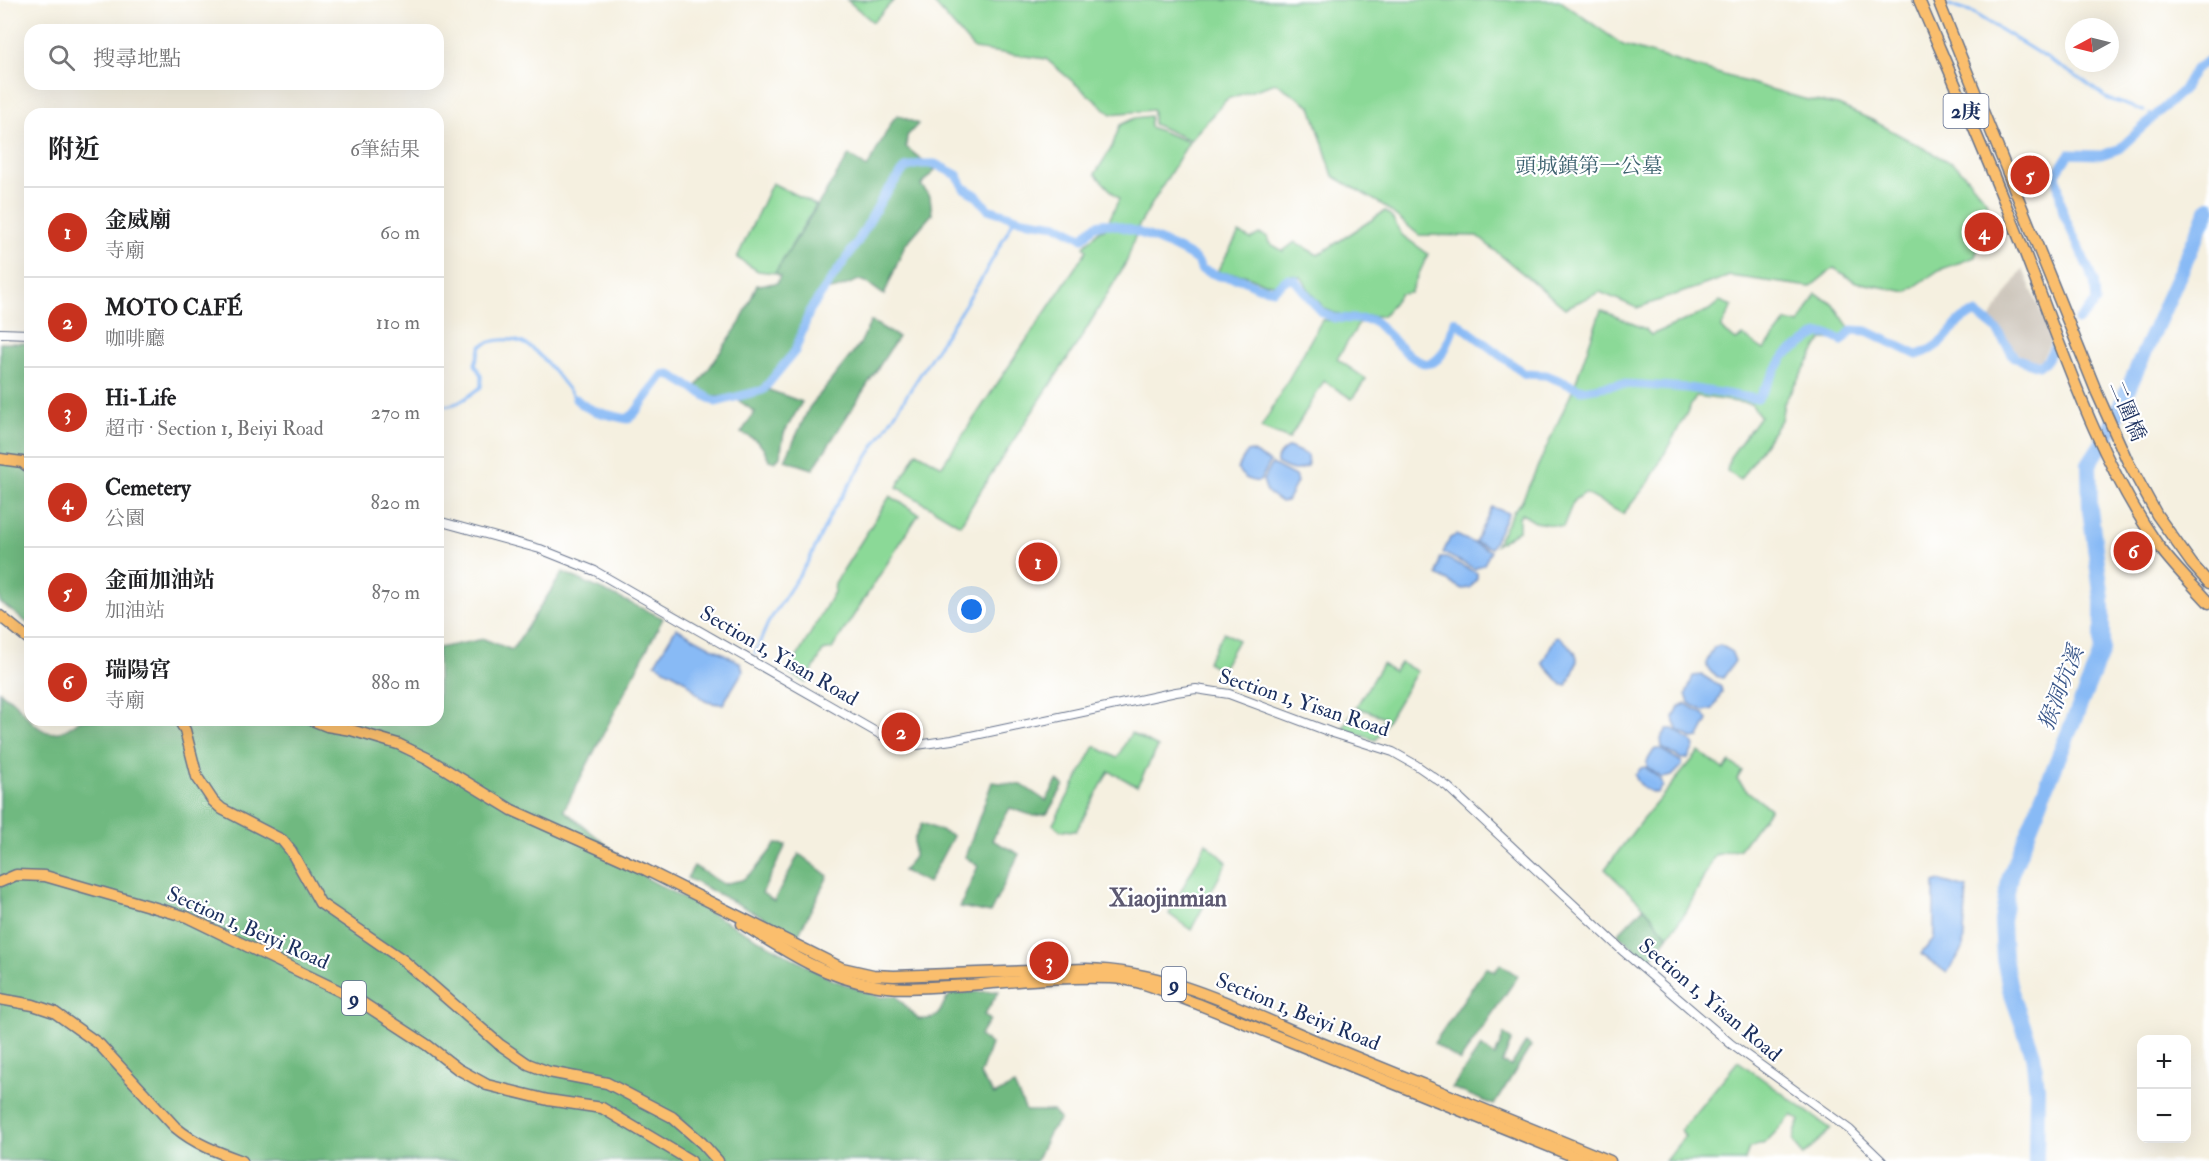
<!DOCTYPE html>
<html lang="zh-TW">
<head>
<meta charset="utf-8">
<style>
  body { margin:0; font-family:"IM FELL Double Pica","Noto Serif TC",serif; background:#f2f2f2; color:#202124 }
  .controls { position:absolute; right:18px; bottom:18px; display:grid; overflow:hidden; border-radius:12px; box-shadow:0 6px 24px #0002 }
  .controls button { width:54px; height:54px; display:grid; place-items:center; padding:0; border:0; border-bottom:2px solid #e0e0e0; background:#fff; color:#202124; font:30px sans-serif }
  .compass { position:absolute; left:2065px; top:18px; width:54px; height:54px; border-radius:50%; background:#fff; box-shadow:0 6px 24px #0002; rotate:263deg }
  .you { position:absolute; left:972px; top:610px; width:21px; height:21px; margin:-15px; border:4px solid #fff; border-radius:50%; background:#1a73e8; box-shadow:0 0 0 9px #1a73e833 }
  .badge { display:grid; place-items:center; width:39px; height:39px; border-radius:50%; background:#c8321e; color:#fff; font-size:20px; font-weight:700 }
  .pin { position:absolute; translate:-50% -50%; border:3px solid #fff; box-shadow:0 2px 6px #0006 }
  .list { margin:0; padding:0; list-style:none }
  h2 { display:flex; justify-content:space-between; align-items:center; height:78px; margin:0; padding:0 24px; font-size:26px }
  h2 small { font-size:20px; font-weight:400; color:#757577 }
  .list li { display:grid; grid-template-columns:39px 1fr auto; gap:18px; align-items:center; box-sizing:border-box; height:90px; padding:0 24px; border-top:2px solid #e0e0e0 }
  .list b { display:block; font-size:22px; white-space:nowrap }
  .list p { margin:0; font-size:20px; white-space:nowrap; color:#757577 }
  .list em { font-size:20px; font-style:normal; color:#757577 }
  .icon { flex:none; width:33px; height:33px; fill:none; stroke:currentColor; stroke-width:2; stroke-linecap:round; stroke-linejoin:round }
  .map { position:relative; flex:none; width:2209px; height:1161px; overflow:hidden }
  .search { position:absolute; background:#fff; box-shadow:0 6px 24px #0002; left:24px; top:24px; width:420px; height:66px; display:flex; align-items:center; gap:15px; box-sizing:border-box; padding:0 21px; border-radius:18px; color:#757577; font-size:22px }
  .panel { position:absolute; background:#fff; box-shadow:0 6px 24px #0002; left:24px; top:108px; width:420px; height:618px; border-radius:18px }
  .map>svg:first-child { display:block }
</style>
</head>
<body>
<div class="map">
<svg width="2209" height="1161" viewBox="0 0 2209 1161">
  <rect width="100%" height="100%" fill="#fff"/>
  <filter id="ink" filterUnits="userSpaceOnUse"><feTurbulence type="fractalNoise" baseFrequency=".0167" numOctaves="2"/><feDisplacementMap in="SourceGraphic" scale="12" xChannelSelector="R" yChannelSelector="G"/><feConvolveMatrix kernelMatrix="1 2 1 2 8 2 1 2 1" color-interpolation-filters="sRGB"/></filter>
  <filter id="wash" filterUnits="userSpaceOnUse"><feTurbulence type="fractalNoise" baseFrequency=".008" numOctaves="4" result="noise"/><feDisplacementMap in="SourceGraphic" scale="24" xChannelSelector="R" yChannelSelector="G"/><feGaussianBlur stdDeviation="1.35" result="paint"/><feColorMatrix in="noise" values="0 0 0 0 0 0 0 0 0 0 0 0 0 0 0 0 0 1.4 0 .05"/><feComposite in="paint" operator="in"/></filter>
  <g filter="url(#wash)">
    <rect width="100%" height="100%" fill="#f5f0e0"/>
    <path fill="#cbc3b8" d="M 2023,269 L 2052,339 L 2041,360 L 2036,361 L 2028,360 L 2019,355 L 1989,320 Z"/>
    <g fill="#8bd997" stroke="#53847a" stroke-width="1.5">
      <path d="M 847,0 L 894,0 L 873,22 Z"/>
      <path d="M 931,0 L 1559,0 L 1623,45 L 1804,99 L 1838,105 L 1872,120 L 1958,167 L 1986,200 L 1989,217 L 1975,257 L 1939,270 L 1907,292 L 1856,282 L 1834,268 L 1810,287 L 1730,276 L 1637,308 L 1600,292 L 1565,308 L 1477,236 L 1419,235 L 1383,205 L 1333,176 L 1311,106 L 1276,83 L 1227,99 L 1190,140 L 1153,124 L 1153,110 L 1111,114 L 1046,59 L 974,49 Z"/>
      <path d="M 1150,116 L 1150,127 L 1189,142 L 1138,227 L 1127,261 L 1081,338 L 988,479 L 960,525 L 897,487 L 917,452 L 942,466 L 1087,250 L 1084,246 L 1100,230 L 1105,229 L 1119,199 L 1095,174 L 1112,147 L 1120,125 L 1135,118 Z"/>
      <path d="M 772,183 L 816,205 L 775,273 L 758,271 L 737,258 Z"/>
      <path d="M 1385,211 L 1391,216 L 1402,235 L 1428,254 L 1410,293 L 1400,294 L 1383,316 C 1337,315 1327,322 1302,278 L 1292,275 L 1275,284 L 1264,283 L 1245,275 L 1217,272 L 1239,233 L 1251,239 L 1259,234 L 1267,236 L 1269,243 L 1283,251 L 1295,242 L 1318,255 Z"/>
      <path d="M 1816,294 L 1833,304 L 1853,333 L 1843,340 L 1822,339 L 1784,403 L 1781,420 L 1740,480 L 1727,471 L 1730,457 L 1760,416 L 1751,404 L 1696,396 L 1649,482 L 1623,514 L 1585,493 L 1574,500 L 1563,527 L 1535,522 L 1522,514 L 1519,517 L 1519,530 L 1496,545 L 1514,510 L 1521,503 L 1574,387 L 1601,310 L 1645,329 L 1651,335 L 1709,310 L 1720,301 L 1732,306 L 1721,328 L 1736,340 L 1743,336 L 1764,350 L 1786,321 L 1799,324 Z"/>
      <path d="M 1322,320 L 1360,322 L 1337,359 L 1366,379 L 1352,399 L 1324,381 L 1289,439 L 1261,428 Z"/>
      <path d="M 890,496 L 919,514 L 832,649 L 823,651 L 806,683 L 788,673 L 834,592 L 835,583 Z"/>
      <path d="M 1224,632 L 1238,640 L 1221,670 L 1207,662 Z"/>
      <path d="M 1401,663 L 1417,671 L 1376,740 L 1342,729 L 1351,715 L 1379,726 L 1384,717 L 1356,707 L 1382,664 L 1393,671 Z"/>
      <path d="M 1131,733 L 1158,747 L 1137,786 L 1109,771 L 1076,831 L 1060,830 L 1053,824 L 1095,746 L 1117,758 Z"/>
      <path d="M 1699,752 L 1724,769 L 1730,762 L 1742,771 L 1737,779 L 1746,790 L 1770,809 L 1740,849 L 1715,855 L 1686,912 L 1668,936 L 1644,907 L 1605,869 L 1642,820 Z"/>
      <path d="M 1206,843 L 1227,862 L 1191,930 L 1169,914 Z"/>
      <path d="M 1738,1061 L 1831,1129 L 1803,1156 L 1793,1141 L 1799,1120 L 1792,1115 L 1765,1143 L 1749,1148 L 1745,1161 L 1665,1161 L 1685,1136 L 1681,1130 Z"/>
    </g>
    <g fill="#70b980" stroke="#46746f" stroke-width="1.5">
      <path d="M 898,115 L 918,124 L 907,136 L 906,147 L 935,170 L 921,185 L 930,196 L 932,214 L 905,245 L 884,295 L 866,282 L 859,280 L 836,289 L 821,291 L 806,312 L 792,350 L 764,384 L 769,390 L 802,402 L 784,433 L 780,456 L 775,462 L 769,460 C 764,446 756,438 741,433 L 755,412 L 732,396 L 713,397 L 695,389 L 740,323 L 757,285 L 777,283 L 780,276 L 775,273 L 849,155 L 867,168 L 893,120 Z"/>
      <path d="M 871,321 L 898,337 L 813,469 L 785,460 L 809,408 L 860,344 Z"/>
      <path d="M 0,343 L 30,343 L 30,625 L 0,602 Z"/>
      <path d="M 563,572 L 663,618 L 564,810 L 648,879 L 831,979 L 880,997 L 896,996 L 918,1019 C 947,1022 937,1003 953,993 L 999,991 L 984,1015 L 990,1020 L 979,1036 L 991,1044 L 980,1075 L 994,1095 L 1014,1085 L 1026,1111 L 1053,1111 L 1060,1119 L 1049,1133 L 1036,1161 L 0,1161 L 0,691 C 5,698 13,699 18,706 C 38,730 51,745 80,720 L 438,720 L 438,648 L 484,639 L 512,650 Z"/>
      <path d="M 1057,781 L 1064,785 L 1047,814 L 1034,816 L 1010,808 L 992,840 L 1019,854 L 990,913 L 960,907 L 978,866 L 965,857 L 992,782 L 1022,785 L 1046,801 Z"/>
      <path d="M 922,823 L 953,836 L 928,883 L 903,871 L 914,857 L 914,840 Z"/>
      <path d="M 776,844 L 786,845 L 762,893 L 774,901 L 799,854 L 828,876 L 798,935 L 687,878 L 694,866 L 723,884 L 742,880 L 755,870 Z"/>
      <path d="M 1644,907 L 1668,936 L 1649,962 L 1618,934 Z"/>
      <path d="M 1500,964 L 1518,976 L 1460,1061 L 1434,1043 L 1486,967 L 1495,972 Z"/>
      <path d="M 1504,1034 L 1512,1040 L 1502,1063 L 1511,1066 L 1526,1042 L 1531,1046 L 1494,1105 L 1452,1088 L 1481,1046 L 1495,1056 Z"/>
    </g>
    <g fill="#88baf5" stroke="#5274aa" stroke-width="1.5">
      <path d="M 1289,447 L 1307,455 L 1308,466 C 1296,473 1289,470 1277,463 C 1276,456 1283,450 1289,447 Z"/>
      <path d="M 1251,451 L 1270,462 L 1260,481 C 1250,483 1242,476 1237,469 L 1247,452 Z"/>
      <path d="M 1272,464 L 1295,476 L 1297,482 L 1287,501 L 1281,502 L 1267,492 L 1263,480 Z"/>
      <path d="M 1492,507 L 1508,513 L 1491,548 L 1475,542 Z"/>
      <path d="M 1456,535 L 1491,551 L 1484,564 L 1475,569 L 1443,553 L 1450,538 Z"/>
      <path d="M 1440,558 L 1446,558 L 1477,573 L 1477,578 L 1470,588 L 1462,589 L 1437,575 Z"/>
      <path d="M 676,628 L 741,663 L 743,671 L 723,704 C 695,703 702,694 684,680 C 675,673 664,670 655,663 Z"/>
      <path d="M 1559,637 C 1583,656 1580,658 1567,685 L 1562,685 L 1542,663 L 1555,638 Z"/>
      <path d="M 1720,645 L 1731,651 L 1735,661 L 1723,678 C 1715,677 1708,671 1706,663 L 1714,647 Z"/>
      <path d="M 1702,675 L 1721,687 L 1722,692 L 1713,709 L 1704,711 L 1689,703 L 1686,694 L 1693,676 Z"/>
      <path d="M 1686,704 L 1704,714 L 1708,720 L 1699,737 L 1692,738 L 1677,730 L 1674,718 L 1679,707 Z"/>
      <path d="M 1667,729 L 1673,729 L 1692,742 L 1694,747 L 1688,758 L 1682,759 L 1662,748 L 1661,739 Z"/>
      <path d="M 1657,749 L 1660,749 L 1682,762 L 1682,766 L 1672,776 L 1662,778 L 1647,767 L 1647,761 L 1654,750 Z"/>
      <path d="M 1645,767 L 1661,780 L 1663,786 L 1657,793 C 1648,792 1638,785 1635,775 L 1641,768 Z"/>
      <path d="M 1940,881 L 1967,888 L 1963,949 L 1947,973 L 1921,954 L 1934,938 L 1934,883 Z"/>
    </g>
    <g fill="none" stroke-linecap="round" stroke-linejoin="round">
      <g stroke="#88baf5" stroke-width="3">
        <path d="M 1949,5 L 1973,13 L 2084,81 L 2106,98 L 2144,111"/>
        <path d="M 2150,114 L 2157,116"/>
        <path d="M 438,405 C 455,409 469,396 481,387 L 481,376 L 475,364 L 481,346 C 493,339 513,337 527,345 C 542,353 564,385 576,399"/>
        <path d="M 755,653 L 768,623 L 809,560 L 832,512 L 982,278 L 1015,218"/>
      </g>
      <g stroke="#88baf5" stroke-width="9">
        <path d="M 2078,321 L 2096,302 L 2094,281 L 2063,213 L 2056,174 L 2069,154 L 2101,155 L 2119,149 L 2182,91 L 2195,69 L 2209,60"/>
        <path d="M 576,399 C 590,413 607,414 627,419 L 634,414 L 663,375 L 669,374 L 716,402 L 763,390 L 795,351 L 810,310 L 857,243 L 883,197 L 905,168 L 919,164 L 935,164 L 957,175 L 964,188 L 976,195 L 988,209 L 1023,220 L 1057,225 L 1083,238 C 1089,231 1093,225 1102,224 C 1116,221 1187,250 1197,261 C 1198,261 1201,268 1201,269 L 1219,276 L 1241,279 L 1258,287 L 1273,290 L 1287,279 L 1295,280 L 1321,312 L 1334,318 L 1373,320 C 1409,353 1435,398 1455,321 L 1525,374 L 1546,375 L 1582,390 L 1619,384 L 1643,385 L 1688,388 L 1758,399 L 1785,355 L 1818,334 L 1828,334 L 1842,341 L 1852,330 L 1867,331 L 1917,355 C 1927,352 1936,347 1943,340 C 1955,329 1959,315 1977,314 L 1997,330 L 2015,358 L 2039,366 L 2047,360 L 2054,347"/>
      </g>
      <path stroke="#88baf5" stroke-width="16" d="M 2036,1161 L 2037,1088 L 2033,1054 L 2010,989 L 2004,958 L 2002,921 L 2010,876 L 2102,651 L 2102,599 L 2090,510 L 2089,464 L 2107,436 L 2209,208"/>
    </g>
  </g>
  <g filter="url(#ink)">
    <g fill="none" stroke-linecap="round" stroke-linejoin="round">
      <defs>
        <g id="minor">
          <path d="M 0,333 L 30,334"/>
          <path d="M 438,521 L 540,549 L 595,571 L 890,740 L 917,745 L 952,740 L 1176,692 L 1196,689 L 1229,694 L 1333,733 L 1393,752 L 1416,765 L 1448,787 L 1624,952 L 1731,1044 L 1850,1130 L 1882,1161"/>
        </g>
        <g id="major">
          <path d="M 1919,0 C 1954,82 1990,164 2023,248 C 2062,348 2096,456 2158,545 C 2173,566 2192,584 2209,603"/>
          <path d="M 1938,0 L 2097,393 L 2127,460 L 2157,515 L 2192,564 L 2209,583"/>
          <path d="M 0,459 L 22,462 L 30,468"/>
          <path d="M 0,616 L 30,640"/>
          <path d="M 179,720 L 185,730 L 197,777 L 213,801 L 222,809 L 282,840 L 291,851 L 320,903 L 403,960 L 499,1044 L 528,1064 L 549,1072 L 607,1083 L 672,1117 L 702,1143 L 718,1161"/>
          <path d="M 312,720 L 327,726 L 351,730 L 398,744 L 427,758 L 512,810 L 646,870 L 842,968 L 873,975 L 894,976 L 1086,969 C 1168,970 1245,1011 1319,1042 C 1416,1082 1513,1121 1610,1161"/>
          <path d="M 0,882 L 16,875 L 45,876 L 187,917 L 358,1000 L 427,1045 L 458,1069 L 487,1085 L 548,1100 L 602,1108 L 691,1161"/>
          <path d="M 742,924 C 782,949 825,978 873,985 C 899,990 925,987 951,986 C 1004,983 1058,976 1111,978 C 1141,979 1170,994 1198,1004 L 1585,1161"/>
          <path d="M 0,999 L 33,1005 L 54,1012 L 99,1044 L 175,1127 C 195,1144 217,1152 242,1161"/>
        </g>
      </defs>
      <use href="#minor" stroke="#67738c" stroke-width="10"/>
      <use href="#major" stroke="#67738c" stroke-width="13"/>
      <use href="#minor" stroke="#fff" stroke-width="8"/>
      <use href="#major" stroke="#fabe6d" stroke-width="10"/>
    </g>
  </g>
  <g text-anchor="middle" dominant-baseline="central" stroke-width="4.5" stroke-linejoin="round" paint-order="stroke">
    <g fill="#fff" stroke="#5f6d8e" stroke-width="1.5">
      <rect x="1943.5" y="94" width="45" height="34" rx="4.5"/>
      <rect x="1162" y="967" width="24" height="34" rx="4.5"/>
      <rect x="342" y="981" width="24" height="34" rx="4.5"/>
    </g>
    <g font-size="20" font-weight="bold" fill="#1b2f5e">
      <text x="1966" y="111">2庚</text>
      <text x="1174" y="984">9</text>
      <text x="354" y="998">9</text>
    </g>
    <g font-size="21" fill="#3d626f" stroke="#fff">
      <text x="1589" y="166">頭城鎮第一公墓</text>
    </g>
    <g font-size="21" fill="#1b2f5e" stroke="#fff">
      <text transform="translate(2127 411) rotate(67)">二圍橋</text>
      <text transform="translate(779 656) rotate(30)">Section 1, Yisan Road</text>
      <text transform="translate(1304 703) rotate(18)">Section 1, Yisan Road</text>
      <text transform="translate(248 928) rotate(24)">Section 1, Beiyi Road</text>
      <text transform="translate(1710 1000) rotate(40)">Section 1, Yisan Road</text>
      <text transform="translate(1298 1012) rotate(22)">Section 1, Beiyi Road</text>
    </g>
    <g font-size="22" font-style="italic" fill="#3c598b" stroke="#fff">
      <text transform="translate(2061 688) rotate(-69)">猴洞坑溪</text>
    </g>
    <g font-size="24" font-weight="bold" fill="#5d5971" stroke="#fff">
      <text x="1168" y="898">Xiaojinmian</text>
    </g>
  </g>
</svg>
<div class="controls">
<button>+</button>
<button>−</button>
</div>
<svg class="compass" viewBox="-18 -18 36 36"><path d="M0-13l5 13h-10z" fill="#e53935"/><path d="M0 13l5-13h-10z" fill="#757577"/></svg>
<div class="you"></div>
<div class="pin badge" style="left:1038px;top:562px">1</div>
<div class="pin badge" style="left:901px;top:732px">2</div>
<div class="pin badge" style="left:1049px;top:961px">3</div>
<div class="pin badge" style="left:1984px;top:232px">4</div>
<div class="pin badge" style="left:2030px;top:175px">5</div>
<div class="pin badge" style="left:2133px;top:551px">6</div>
<div class="search"><svg class="icon" aria-label="search" viewBox="0 0 24 24"><circle cx="10" cy="10" r="6"/><path d="M15 15l6 6"/></svg>搜尋地點</div>
<section class="panel">
<h2>附近<small>6筆結果</small></h2>
<ul class="list">
<li><span class="badge">1</span><div><b>金威廟</b><p>寺廟</p></div><em>60 m</em></li>
<li><span class="badge">2</span><div><b>MOTO CAFÉ</b><p>咖啡廳</p></div><em>110 m</em></li>
<li><span class="badge">3</span><div><b>Hi-Life</b><p>超市 · Section 1, Beiyi Road</p></div><em>270 m</em></li>
<li><span class="badge">4</span><div><b>Cemetery</b><p>公園</p></div><em>820 m</em></li>
<li><span class="badge">5</span><div><b>金面加油站</b><p>加油站</p></div><em>870 m</em></li>
<li><span class="badge">6</span><div><b>瑞陽宮</b><p>寺廟</p></div><em>880 m</em></li>
</ul>
</section>
</div>
</body>
</html>
